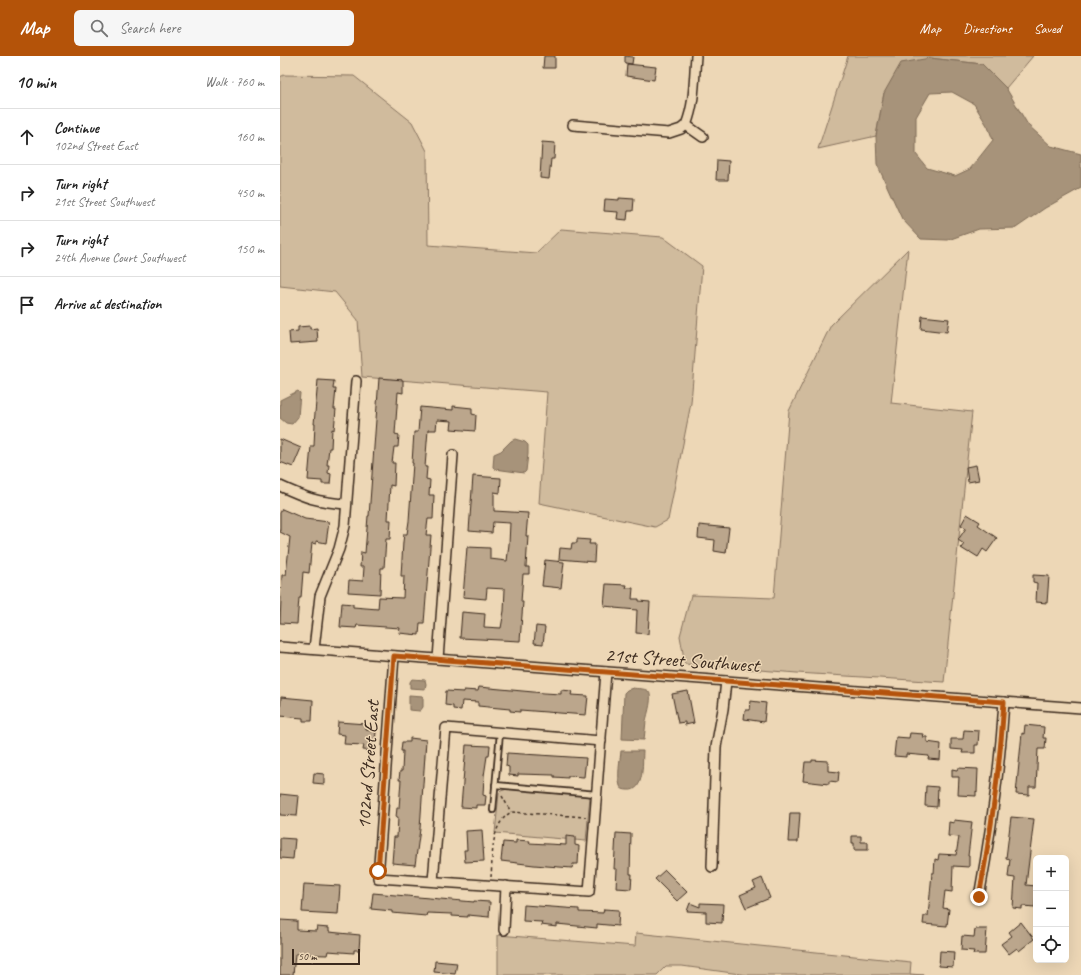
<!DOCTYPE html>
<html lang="en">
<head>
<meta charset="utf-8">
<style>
  body { margin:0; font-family:Caveat,sans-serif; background:#f6f6f6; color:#222 }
  .controls { position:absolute; right:12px; bottom:12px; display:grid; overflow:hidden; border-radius:6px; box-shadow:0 4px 16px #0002 }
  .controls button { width:36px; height:36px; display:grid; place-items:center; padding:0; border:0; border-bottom:1px solid #e0e0e0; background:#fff; color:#222; font:20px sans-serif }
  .scale { position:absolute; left:12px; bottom:10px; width:68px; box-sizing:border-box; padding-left:4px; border:2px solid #3b2a1e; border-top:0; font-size:11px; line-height:14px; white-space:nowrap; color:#3b2a1e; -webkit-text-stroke:3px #edd7b6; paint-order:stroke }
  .stop { position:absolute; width:12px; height:12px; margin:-9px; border:3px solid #b45309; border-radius:50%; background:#fff }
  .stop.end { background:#b45309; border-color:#fff; box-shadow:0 1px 4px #0008 }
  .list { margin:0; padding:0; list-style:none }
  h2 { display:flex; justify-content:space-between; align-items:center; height:52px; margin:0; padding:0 16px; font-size:17px }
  h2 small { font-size:13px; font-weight:400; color:#767676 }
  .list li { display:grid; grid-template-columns:26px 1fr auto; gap:12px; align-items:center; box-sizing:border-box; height:56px; padding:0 16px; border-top:1px solid #e0e0e0 }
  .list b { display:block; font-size:15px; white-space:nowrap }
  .list p { margin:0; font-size:13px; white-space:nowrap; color:#767676 }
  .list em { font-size:13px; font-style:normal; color:#767676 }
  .icon { flex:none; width:22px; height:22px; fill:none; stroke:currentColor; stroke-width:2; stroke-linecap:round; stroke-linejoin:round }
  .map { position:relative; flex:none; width:801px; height:919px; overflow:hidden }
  header { display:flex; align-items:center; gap:24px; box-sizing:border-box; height:56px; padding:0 20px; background:#b45309; color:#fff }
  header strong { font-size:19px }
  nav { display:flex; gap:22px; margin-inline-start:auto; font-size:14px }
  .search { width:280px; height:36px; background:#f6f6f6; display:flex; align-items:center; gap:10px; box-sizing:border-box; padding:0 14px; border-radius:6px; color:#767676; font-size:15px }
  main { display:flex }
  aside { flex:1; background:#fff }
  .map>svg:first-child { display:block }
</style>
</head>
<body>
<header>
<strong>Map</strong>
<div class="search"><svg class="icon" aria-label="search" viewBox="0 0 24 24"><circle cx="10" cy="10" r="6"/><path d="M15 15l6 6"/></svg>Search here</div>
<nav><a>Map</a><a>Directions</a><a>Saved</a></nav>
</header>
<main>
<aside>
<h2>10 min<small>Walk · 760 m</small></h2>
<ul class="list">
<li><svg class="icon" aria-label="ahead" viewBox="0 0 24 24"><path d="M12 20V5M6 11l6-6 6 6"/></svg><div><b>Continue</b><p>102nd Street East</p></div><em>160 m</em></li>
<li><svg class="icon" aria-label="right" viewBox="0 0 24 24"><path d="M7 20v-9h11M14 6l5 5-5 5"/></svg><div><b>Turn right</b><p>21st Street Southwest</p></div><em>450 m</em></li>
<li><svg class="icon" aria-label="right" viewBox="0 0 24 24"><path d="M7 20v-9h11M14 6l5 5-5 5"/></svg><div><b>Turn right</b><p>24th Avenue Court Southwest</p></div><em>150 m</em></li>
<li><svg class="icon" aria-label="arrive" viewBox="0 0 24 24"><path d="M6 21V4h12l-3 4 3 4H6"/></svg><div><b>Arrive at destination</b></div></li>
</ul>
</aside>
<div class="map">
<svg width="801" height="919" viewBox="0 0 801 919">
  <rect width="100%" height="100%" fill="#edd7b6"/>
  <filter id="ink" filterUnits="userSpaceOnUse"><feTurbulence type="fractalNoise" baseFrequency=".025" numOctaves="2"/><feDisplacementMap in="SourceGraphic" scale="8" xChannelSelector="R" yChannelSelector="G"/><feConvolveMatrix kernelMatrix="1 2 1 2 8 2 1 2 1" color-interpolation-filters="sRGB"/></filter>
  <g filter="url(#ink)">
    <g fill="#d0bb9d" stroke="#86725e">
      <path d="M 568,0 L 753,0 L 726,32 L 702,8 L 650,2 L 604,37 L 596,80 L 538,93 Z"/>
      <path d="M 4,19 L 74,20 L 132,66 L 147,95 L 148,189 L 256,197 L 281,173 L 383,181 L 422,210 L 411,347 L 388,464 L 375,471 L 259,447 L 267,336 L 82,321 L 78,264 L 55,236 L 0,230 L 0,21 Z"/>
      <path d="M 628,193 L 611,347 L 692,356 L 664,626 L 517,617 L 405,608 L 400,580 L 411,539 L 494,542 L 509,355 L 551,269 Z"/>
      <path d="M 227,733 L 310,740 L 306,785 L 215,777 L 219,737 L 221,735 Z"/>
      <path d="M 356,877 L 631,906 L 630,918 L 644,919 L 467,919 L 402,910 L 386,910 L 377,919 L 218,919 L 218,879 L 355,890 Z"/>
    </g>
    <g fill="#a7937a" stroke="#7c6955" fill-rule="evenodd">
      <path d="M 650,2 L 702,8 L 726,32 L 748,69 L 771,90 L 801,98 L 801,132 L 765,152 L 736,172 L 699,173 L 668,184 L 641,183 L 622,163 L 597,108 L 596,80 L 604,37 L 621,7 ZM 672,36 L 694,48 L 708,71 L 713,84 L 690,113 L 675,120 L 647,112 L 636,98 L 636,61 L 650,37 Z"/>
      <path d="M 18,335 L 20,337 L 18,361 L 12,368 L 6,367 L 0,362 L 0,344 Z"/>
      <path d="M 235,383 L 245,386 L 248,389 L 248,398 L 246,415 L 244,417 L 215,413 L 213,411 L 214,398 L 221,395 L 231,385 Z"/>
      <path d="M 132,623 L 145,624 L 146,628 L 145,633 L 130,632 L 130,626 Z"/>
      <path d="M 353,632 C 357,633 364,632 368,635 C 374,639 367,659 366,665 C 365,671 365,678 364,684 L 342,683 L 344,637 L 347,634 Z"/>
      <path d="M 129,639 L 143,640 L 143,651 L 140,655 L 129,654 Z"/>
      <path d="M 341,695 L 363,695 C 362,706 365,736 348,734 C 344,734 341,733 340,730 C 337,720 340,705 341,695 Z"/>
    </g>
    <g fill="#bba68c" stroke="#3b2a1e">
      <path d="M 264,0 L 275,0 L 275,12 L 263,12 Z"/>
      <path d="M 345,0 L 353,1 L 352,8 L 345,7 Z"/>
      <path d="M 347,8 L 376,11 L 374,24 L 346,20 Z"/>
      <path d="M 262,86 L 275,87 L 274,103 L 271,103 L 269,123 L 260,122 Z"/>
      <path d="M 437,104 L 449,105 L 448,124 L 436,124 Z"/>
      <path d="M 339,142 L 354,143 L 353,155 L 348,155 L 347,164 L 337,163 L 338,156 L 324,155 L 325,143 L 339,144 Z"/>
      <path d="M 642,260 L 669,263 L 667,276 L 641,273 Z"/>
      <path d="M 30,270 L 30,273 L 37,272 L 38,286 L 10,288 L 9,276 L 18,275 L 18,271 Z"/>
      <path d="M 99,322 L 123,324 L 123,337 L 118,336 L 115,378 L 119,379 L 118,391 L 114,391 L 112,407 L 115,407 L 114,430 L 110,429 L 108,464 L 111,464 L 110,483 L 106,483 L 104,512 L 101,512 L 100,538 L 68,536 L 69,524 L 83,525 L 84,511 L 80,511 L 81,496 L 85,497 L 88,460 L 89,460 Z"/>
      <path d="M 38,324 L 54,325 L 53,333 L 56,333 L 54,353 L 56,353 L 54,374 L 52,373 L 51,392 L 49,392 L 47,409 L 49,409 L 48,417 L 51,418 L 50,428 L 42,428 L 42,425 L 28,424 L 31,390 L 34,390 L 35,368 L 34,368 Z"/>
      <path d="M 173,350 L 192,352 L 192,358 L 196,359 L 195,375 L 171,373 L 172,365 L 157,364 L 156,374 L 148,374 L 145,411 L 147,411 L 146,423 L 150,424 L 149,439 L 154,439 L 153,463 L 148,463 L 146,479 L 151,479 L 144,567 L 140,567 L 139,579 L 119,577 L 120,572 L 77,569 L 76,572 L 60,571 L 62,547 L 73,548 L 73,551 L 98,553 L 99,541 L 123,542 L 124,520 L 121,520 L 123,486 L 124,478 L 127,478 L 129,465 L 133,407 L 132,407 L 134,376 L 138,376 L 140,351 L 173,354 Z"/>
      <path d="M 0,383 L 21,392 L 13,411 L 0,406 Z"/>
      <path d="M 696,409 L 699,424 L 688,426 L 686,411 Z"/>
      <path d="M 193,420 L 221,422 L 220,437 L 214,436 L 214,455 L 248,457 L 246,480 L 248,480 L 246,511 L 249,511 L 249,518 L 243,518 L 241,546 L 243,546 L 240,585 L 180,582 L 182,556 L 205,558 L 204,571 L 221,572 L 224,555 L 225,533 L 207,532 L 206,543 L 183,541 L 187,491 L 210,492 L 210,503 L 227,505 L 229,488 L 230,467 L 213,466 L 212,477 L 189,475 Z"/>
      <path d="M 2,453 L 25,463 L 49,466 L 46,487 L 36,485 L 36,488 L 32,487 L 29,517 L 23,516 L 21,542 L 19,542 L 17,568 L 0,567 L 2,519 L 6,519 L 10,481 L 0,476 L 0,457 Z"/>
      <path d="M 687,458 L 700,466 L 698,469 L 717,482 L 707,496 L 703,493 L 698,501 L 690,496 L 689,497 L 681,492 L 684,488 L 678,484 L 686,472 L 681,469 Z"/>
      <path d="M 419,469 L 449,472 L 446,497 L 434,495 L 435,484 L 418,482 Z"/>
      <path d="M 297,483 L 310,484 L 309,488 L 315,488 L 314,506 L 279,503 L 280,492 L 291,493 L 292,487 L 297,487 Z"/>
      <path d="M 265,504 L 284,506 L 281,532 L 262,530 Z"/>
      <path d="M 753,519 L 769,520 L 767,547 L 756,546 L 757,527 L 753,526 Z"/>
      <path d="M 326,528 L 347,529 L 346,532 L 353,532 L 352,543 L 359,543 L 359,545 L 370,546 L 368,578 L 356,577 L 357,554 L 334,552 L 334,551 L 324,550 Z"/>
      <path d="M 256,570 L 265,571 L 263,588 L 254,587 Z"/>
      <path d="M 199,631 L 264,637 L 281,638 L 281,634 L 292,635 L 291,639 L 308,640 L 306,659 L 240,654 L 240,656 L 230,655 L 230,653 L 198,650 L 198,646 L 182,645 L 181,654 L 173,653 L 173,650 L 165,649 L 166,635 L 184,636 L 184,634 L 198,635 Z"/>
      <path d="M 408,635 L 414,667 L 405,669 L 405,666 L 398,667 L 392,638 Z"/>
      <path d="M 1,641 L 33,644 L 32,665 L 23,665 L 23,662 L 0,660 Z"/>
      <path d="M 471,645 L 486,647 L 484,666 L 464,663 L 465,654 L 470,654 Z"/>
      <path d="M 58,666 L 86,668 L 86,674 L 96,676 L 94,695 L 83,694 L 84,689 L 64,688 L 65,679 L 57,678 Z"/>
      <path d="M 745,669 L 764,671 L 763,682 L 766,682 L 765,693 L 758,693 L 756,731 L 749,731 L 749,739 L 736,738 L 742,677 L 744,678 Z"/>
      <path d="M 684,674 L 699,675 L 698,689 L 695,689 L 695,697 L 682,697 L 683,694 L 671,693 L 671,683 L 683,683 Z"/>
      <path d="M 630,677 L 644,678 L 643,681 L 647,681 L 647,686 L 661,688 L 660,704 L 648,703 L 649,700 L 626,698 L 626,701 L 614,700 L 616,681 L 629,682 Z"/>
      <path d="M 130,682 L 146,684 L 140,773 L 135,809 L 112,807 L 114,781 L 117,781 L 118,761 L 116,761 L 117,752 L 119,752 L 121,724 L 119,724 L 120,715 L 122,715 L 123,695 L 121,695 L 122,686 L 130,686 Z"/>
      <path d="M 186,689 L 210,690 L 209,700 L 207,700 L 204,720 L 203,739 L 206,740 L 205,749 L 196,749 L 196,752 L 181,751 Z"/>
      <path d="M 227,697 L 306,702 L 304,721 L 288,720 L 288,722 L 274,721 L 274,719 L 238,718 L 238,720 L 229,719 L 229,711 L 226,710 Z"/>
      <path d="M 532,704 L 548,705 L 548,715 L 559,716 L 558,726 L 549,725 L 549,728 L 523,725 L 525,706 L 532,706 Z"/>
      <path d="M 678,712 L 698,713 L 697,736 L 696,735 L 696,740 L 678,739 L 679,721 L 672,721 L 672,713 L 677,714 Z"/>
      <path d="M 34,717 L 44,718 L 44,728 L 33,727 Z"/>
      <path d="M 646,730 L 658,731 L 657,751 L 645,750 Z"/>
      <path d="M 0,738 L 19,740 L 17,760 L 0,759 Z"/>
      <path d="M 510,757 L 520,757 L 518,786 L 508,786 Z"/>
      <path d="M 731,761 L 754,763 L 746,829 L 756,830 L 755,851 L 742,850 L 742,853 L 733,852 L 735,822 L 728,821 L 730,803 L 726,802 Z"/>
      <path d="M 674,764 L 692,766 L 688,800 L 689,800 L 689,811 L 673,810 L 672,836 L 665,835 L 663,852 L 669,853 L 667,870 L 643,868 L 644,860 L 648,860 L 652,817 L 654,817 L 655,803 L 658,804 L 659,798 L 676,799 L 679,781 L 668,780 L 669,766 L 674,767 Z"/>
      <path d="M 202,774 L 204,805 L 185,806 L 184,794 L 187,794 L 186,775 Z"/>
      <path d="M 336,777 L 351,778 L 350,818 L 352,818 L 351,833 L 336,832 L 337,813 L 334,813 Z"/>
      <path d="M 286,780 L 295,781 L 295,789 L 299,790 L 298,808 L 293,808 L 292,812 L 254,809 L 221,805 L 223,786 L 236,787 L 236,784 L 250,785 L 249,787 L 286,789 Z"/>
      <path d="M 572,780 L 581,780 L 581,786 L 588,786 L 588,794 L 574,794 L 574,787 L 572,787 Z"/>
      <path d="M 0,782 L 15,783 L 13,803 L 0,802 Z"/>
      <path d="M 385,814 L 407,836 L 397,845 L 375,823 Z"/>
      <path d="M 482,822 L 490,842 L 466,852 L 460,839 L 476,832 L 473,826 Z"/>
      <path d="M 24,828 L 60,830 L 58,858 L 22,856 Z"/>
      <path d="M 93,837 L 194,846 L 194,845 L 210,846 L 209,861 L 188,859 L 188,861 L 172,860 L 172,858 L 147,857 L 146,860 L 112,857 L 112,855 L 91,853 Z"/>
      <path d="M 410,847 L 420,851 L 420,847 L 443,848 L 442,867 L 426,866 L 426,856 L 407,855 Z"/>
      <path d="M 244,849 L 299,853 L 299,856 L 323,857 L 324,853 L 339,854 L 338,870 L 317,868 L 317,872 L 277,868 L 277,871 L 261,869 L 262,866 L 243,865 Z"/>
      <path d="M 0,864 L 17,865 L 17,874 L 36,875 L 37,871 L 49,872 L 49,876 L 80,879 L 79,894 L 74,894 L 74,897 L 48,895 L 47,899 L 15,898 L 13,919 L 0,919 Z"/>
      <path d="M 741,866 L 754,883 L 739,895 L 737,892 L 729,898 L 721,888 L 732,880 L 729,876 Z"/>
      <path d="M 695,873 L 707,873 L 705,898 L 693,898 L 694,895 L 681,894 L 682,880 L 694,881 Z"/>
      <path d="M 660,895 L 674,896 L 673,911 L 659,910 Z"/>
      <path d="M 155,905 L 177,907 L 175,918 L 154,916 Z"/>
    </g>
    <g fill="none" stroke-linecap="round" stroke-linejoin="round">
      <defs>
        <g id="lane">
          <path d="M 215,729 L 316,738"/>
          <path d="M 213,754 L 220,677"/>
        </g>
        <g id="street">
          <path d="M 293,69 L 389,77 L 401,73 L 406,69 L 423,81"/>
          <path d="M 406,69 C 415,47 414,23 416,0"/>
          <path d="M 0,430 C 26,442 37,446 66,448"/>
          <path d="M 0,591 L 801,652"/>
          <path d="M 34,593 L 40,540 L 59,493 L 65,470 L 76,325"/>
          <path d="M 114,600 L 98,822 L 309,836 L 326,616"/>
          <path d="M 158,603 L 173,399"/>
          <path d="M 432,811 L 436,691 L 443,653 L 446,625"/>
          <path d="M 153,825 L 166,672 L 321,685"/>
          <path d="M 699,841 C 711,776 720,711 724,646"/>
          <path d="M 224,874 L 226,830"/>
        </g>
      </defs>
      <use href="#lane" stroke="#3b2a1e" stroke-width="8"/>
      <use href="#street" stroke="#3b2a1e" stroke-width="12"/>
      <g stroke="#3b2a1e" stroke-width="1.5" stroke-dasharray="3 3" stroke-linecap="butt">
        <path d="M 222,740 L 231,756"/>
        <path d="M 211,821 C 213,799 210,769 231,756 L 306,761"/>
      </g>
      <use href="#lane" stroke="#edd7b6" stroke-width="4.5"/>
      <use href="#street" stroke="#edd7b6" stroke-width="9"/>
    </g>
  </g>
  <g fill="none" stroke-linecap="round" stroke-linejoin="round" filter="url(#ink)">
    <path stroke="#b45309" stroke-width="5" d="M 98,815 L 114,600 L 724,646 C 720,711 711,776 699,841"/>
  </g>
  <g text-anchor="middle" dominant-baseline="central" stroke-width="3" stroke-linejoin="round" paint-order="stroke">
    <g font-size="20" fill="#3b2a1e" stroke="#edd7b6">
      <text transform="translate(402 604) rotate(4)">21st Street Southwest</text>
      <text transform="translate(88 709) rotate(-86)">102nd Street East</text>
    </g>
  </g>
</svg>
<div class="controls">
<button>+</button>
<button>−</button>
<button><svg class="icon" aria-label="locate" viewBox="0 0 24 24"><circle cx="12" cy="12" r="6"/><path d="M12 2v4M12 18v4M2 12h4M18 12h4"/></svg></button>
</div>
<div class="scale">50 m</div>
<div class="stop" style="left:98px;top:815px"></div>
<div class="stop end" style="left:699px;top:841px"></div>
</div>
</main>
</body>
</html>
